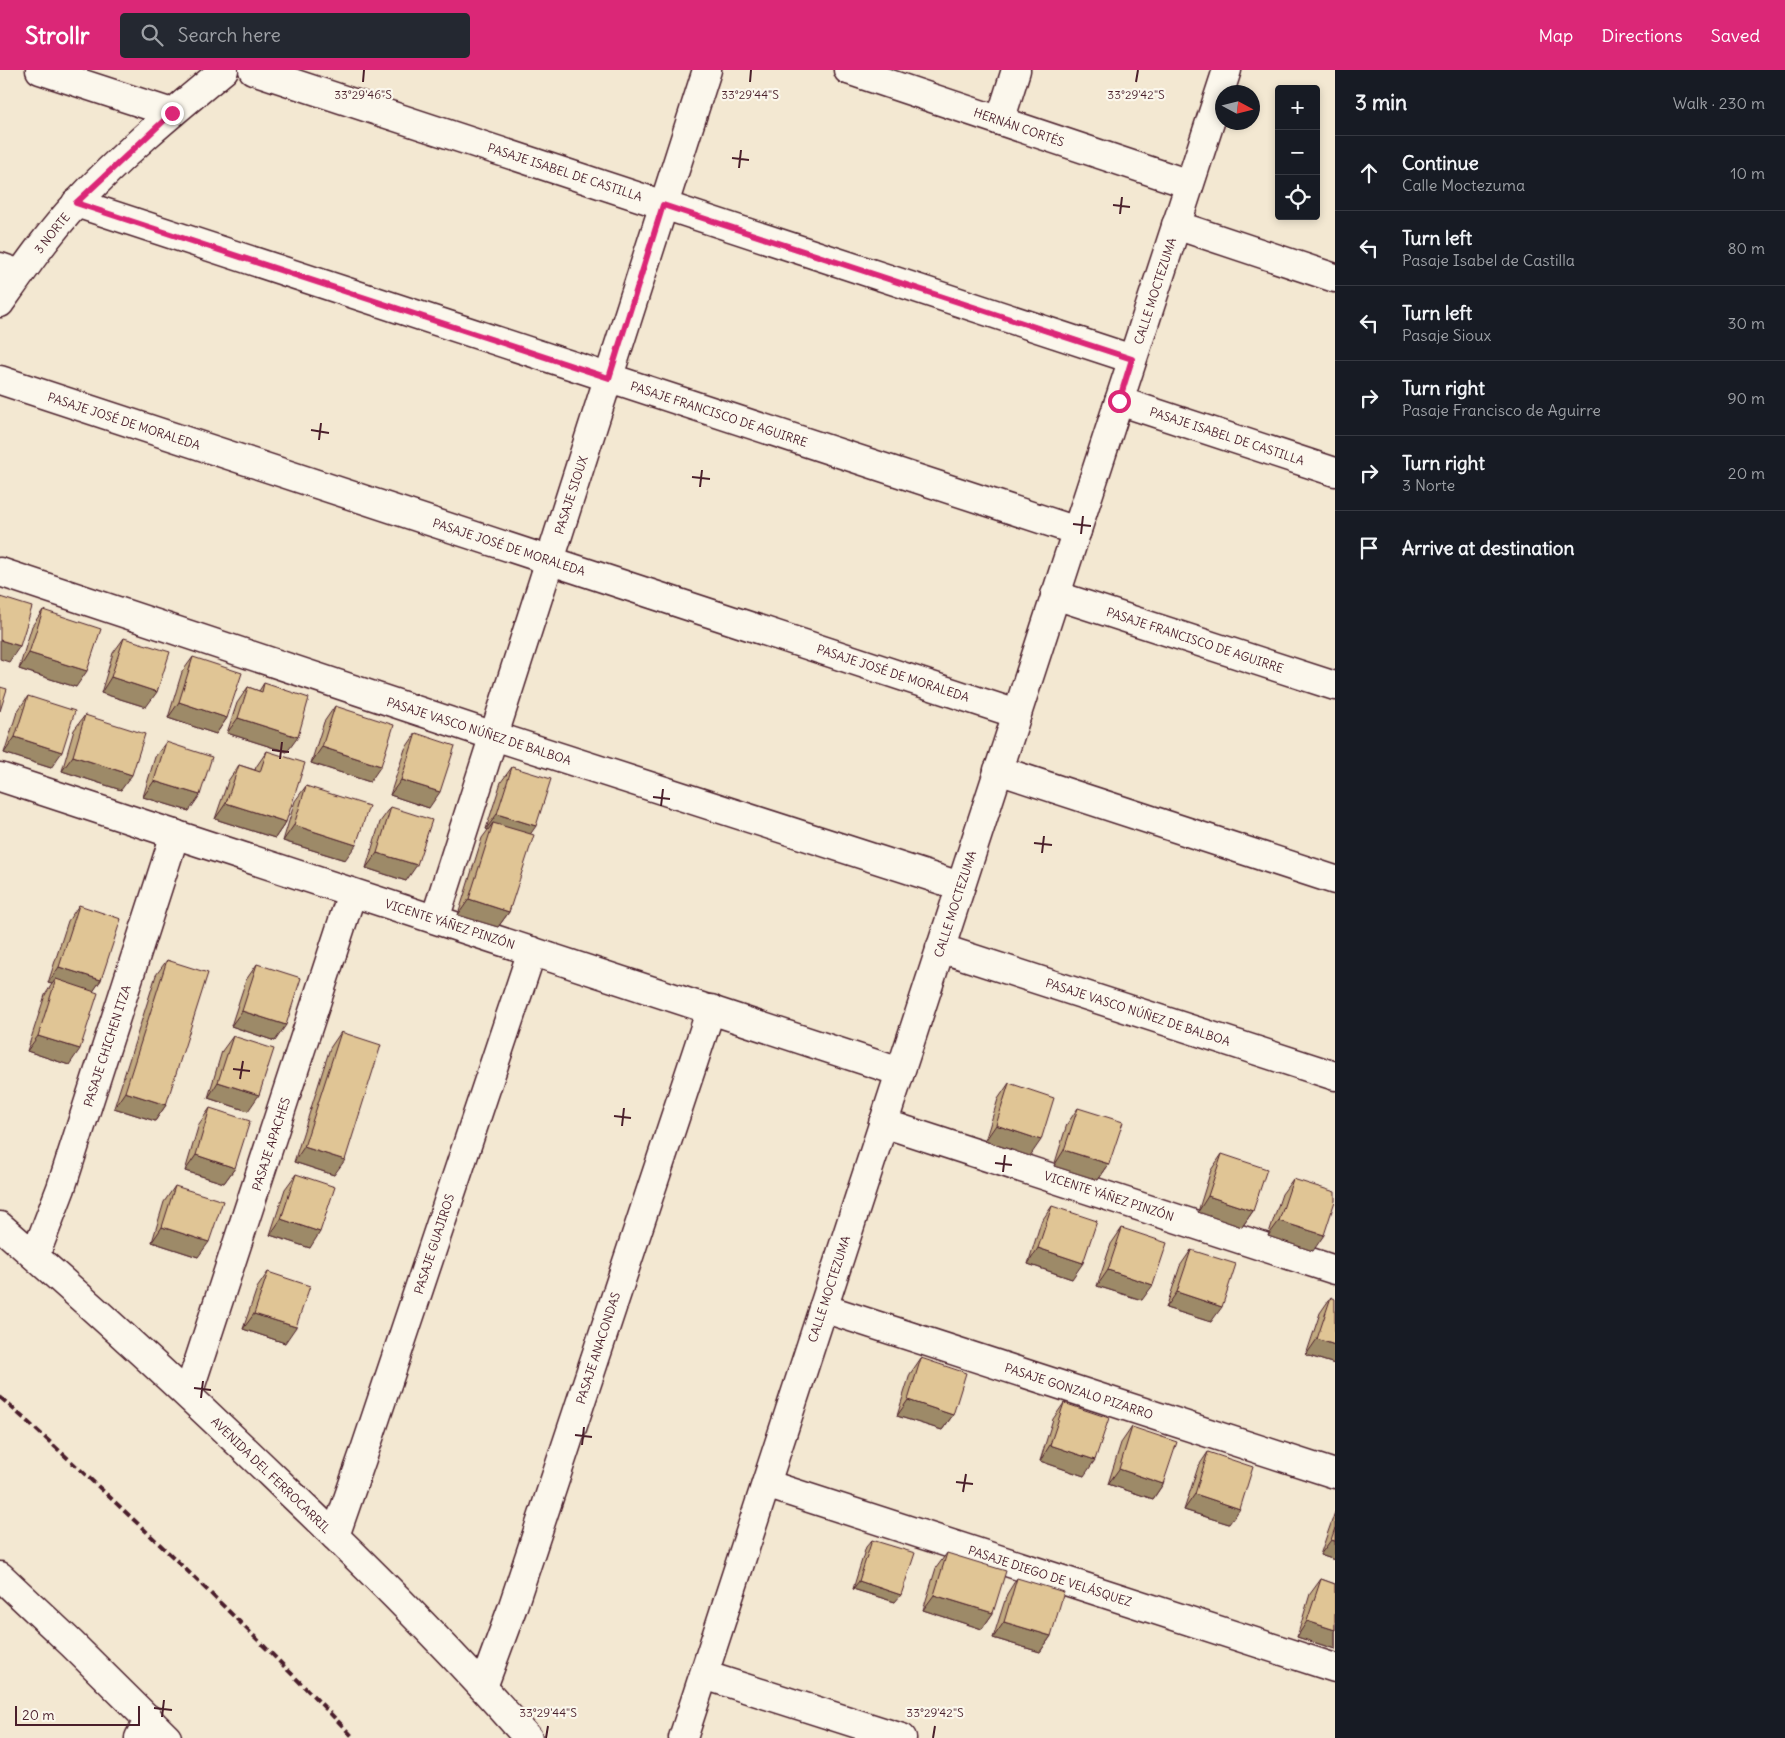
<!DOCTYPE html>
<html lang="en">
<head>
<meta charset="utf-8">
<style>
  body { margin:0; font-family:Delius,sans-serif; background:#242831; color:#f1f3f6 }
  .controls { position:absolute; right:15px; top:15px; display:grid; overflow:hidden; border-radius:5px; box-shadow:0 2px 8px #0003 }
  .controls button { width:45px; height:45px; display:grid; place-items:center; padding:0; border:0; border-bottom:1px solid #363941; background:#171b24; color:#f1f3f6; font:25px sans-serif }
  .compass { position:absolute; left:1215px; top:15px; width:45px; height:45px; border-radius:50%; background:#171b24; box-shadow:0 2px 8px #0003; rotate:97deg }
  .scale { position:absolute; left:15px; bottom:12px; width:125px; box-sizing:border-box; padding-left:5px; border:2px solid #4a1f2b; border-top:0; font-size:14px; line-height:18px; white-space:nowrap; color:#4a1f2b; -webkit-text-stroke:4px #fbf7ec; paint-order:stroke }
  .stop { position:absolute; width:15px; height:15px; margin:-11px; border:4px solid #db2777; border-radius:50%; background:#fff }
  .stop.end { background:#db2777; border-color:#fff; box-shadow:0 1px 5px #0008 }
  .list { margin:0; padding:0; list-style:none }
  h2 { display:flex; justify-content:space-between; align-items:center; height:65px; margin:0; padding:0 20px; font-size:21px }
  h2 small { font-size:16px; font-weight:400; color:#9ea1a6 }
  .list li { display:grid; grid-template-columns:32px 1fr auto; gap:15px; align-items:center; box-sizing:border-box; height:75px; padding:0 20px; border-top:1px solid #363941 }
  .list b { display:block; font-size:19px; white-space:nowrap }
  .list p { margin:0; font-size:16px; white-space:nowrap; color:#9ea1a6 }
  .list em { font-size:16px; font-style:normal; color:#9ea1a6 }
  .icon { flex:none; width:28px; height:28px; fill:none; stroke:currentColor; stroke-width:2; stroke-linecap:round; stroke-linejoin:round }
  .map { position:relative; flex:none; width:1335px; height:1668px; overflow:hidden }
  header { display:flex; align-items:center; gap:30px; box-sizing:border-box; height:70px; padding:0 25px; background:#db2777; color:#fff }
  header strong { font-size:24px }
  nav { display:flex; gap:28px; margin-inline-start:auto; font-size:18px }
  .search { width:350px; height:45px; background:#242831; display:flex; align-items:center; gap:12px; box-sizing:border-box; padding:0 18px; border-radius:5px; color:#9ea1a6; font-size:19px }
  main { display:flex }
  aside { flex:1; background:#171b24 }
  .map>svg:first-child { display:block }
</style>
</head>
<body>
<header>
<strong>Strollr</strong>
<div class="search"><svg class="icon" aria-label="search" viewBox="0 0 24 24"><circle cx="10" cy="10" r="6"/><path d="M15 15l6 6"/></svg>Search here</div>
<nav><a>Map</a><a>Directions</a><a>Saved</a></nav>
</header>
<main>
<div class="map">
<svg width="1335" height="1668" viewBox="0 0 1335 1668">
  <rect width="100%" height="100%" fill="#f3e8d2"/>
  <filter id="ink" filterUnits="userSpaceOnUse"><feTurbulence type="fractalNoise" baseFrequency=".02" numOctaves="2"/><feDisplacementMap in="SourceGraphic" scale="10" xChannelSelector="R" yChannelSelector="G"/><feConvolveMatrix kernelMatrix="1 2 1 2 8 2 1 2 1" color-interpolation-filters="sRGB"/></filter>
  <g filter="url(#ink)">
    <g fill="none" stroke-linecap="round" stroke-linejoin="round">
      <defs>
        <g id="street">
          <path d="M 40,0 L 172,43"/>
          <path d="M 253,0 L 1132,289"/>
          <path d="M 848,0 L 1189,114"/>
          <path d="M 1000,51 L 1016,0"/>
          <path d="M 76,133 L 1077,461"/>
          <path d="M 1176,155 L 1335,208"/>
          <path d="M 0,197 L 20,204"/>
          <path d="M 0,310 L 1017,644"/>
          <path d="M 1119,331 L 1335,402"/>
          <path d="M 0,502 L 494,666 L 960,816"/>
          <path d="M 1055,525 L 1335,616"/>
          <path d="M 998,700 L 1335,810"/>
          <path d="M 0,707 L 900,1002"/>
          <path d="M 435,849 L 707,0"/>
          <path d="M 940,878 L 1335,1006"/>
          <path d="M 883,1053 L 1335,1200"/>
          <path d="M 35,1186 L 61,1118 L 175,764"/>
          <path d="M 823,1238 L 1335,1404"/>
          <path d="M 188,1324 L 352,823"/>
          <path d="M 766,1414 L 1335,1598"/>
          <path d="M 335,1466 L 365,1380 L 532,881"/>
          <path d="M 704,1605 L 902,1668"/>
          <path d="M 483,1617 L 513,1536 L 711,939"/>
          <path d="M 139,1668 L 149,1649"/>
          <path d="M 683,1668 L 1227,0"/>
        </g>
        <g id="secondary">
          <path d="M 0,233 C 24,199 48,164 77,133 C 121,85 173,42 224,0"/>
          <path d="M 0,1156 C 98,1241 193,1329 286,1419 C 370,1499 452,1581 528,1668"/>
          <path d="M 0,1506 L 72,1574 L 167,1668"/>
        </g>
      </defs>
      <use href="#street" stroke="#4a1f2b" stroke-width="31"/>
      <use href="#secondary" stroke="#4a1f2b" stroke-width="31"/>
      <use href="#street" stroke="#fbf7ec" stroke-width="28"/>
      <use href="#secondary" stroke="#fbf7ec" stroke-width="28"/>
      <path stroke="#4a1f2b" stroke-width="4" stroke-dasharray="8 4" stroke-linecap="butt" d="M 0,1327 C 122,1436 241,1550 354,1668"/>
    </g>
    <g fill="#c1a980" stroke="#4a1f2b">
      <path d="M 43,540 L 76,617 L 19,599 L 32,556 Z"/>
      <path d="M 124,568 L 146,637 L 101,623 L 113,583 Z"/>
      <path d="M 193,587 L 227,648 L 216,664 L 168,648 L 182,602 Z"/>
      <path d="M 264,613 L 287,682 L 227,663 L 237,633 L 248,617 L 259,621 Z"/>
      <path d="M 28,626 L 51,698 L 4,683 L 17,642 Z"/>
      <path d="M 335,636 L 370,712 L 311,693 L 324,652 Z"/>
      <path d="M 85,645 L 121,720 L 62,701 L 74,660 Z"/>
      <path d="M 416,663 L 429,738 L 390,725 L 405,679 Z"/>
      <path d="M 166,672 L 189,741 L 143,727 L 155,687 Z"/>
      <path d="M 267,681 L 286,752 L 275,768 L 215,749 L 228,711 L 239,695 L 255,700 L 256,697 Z"/>
      <path d="M 512,697 L 530,764 L 509,842 L 498,857 L 458,845 L 482,768 L 488,760 L 486,759 L 501,712 Z"/>
      <path d="M 306,716 L 345,790 L 283,771 L 295,731 Z"/>
      <path d="M 391,737 L 406,811 L 366,798 L 380,752 Z"/>
      <path d="M 79,835 L 101,910 L 93,921 L 69,995 L 27,981 L 45,925 L 52,914 L 48,913 L 68,851 Z"/>
      <path d="M 167,890 L 166,1035 L 155,1051 L 114,1038 L 156,905 Z"/>
      <path d="M 257,894 L 275,971 L 231,956 L 246,910 Z"/>
      <path d="M 341,962 L 334,1105 L 294,1092 L 330,978 Z"/>
      <path d="M 233,966 L 248,1041 L 208,1028 L 222,981 Z"/>
      <path d="M 1009,1013 L 1030,1086 L 985,1071 L 998,1029 Z"/>
      <path d="M 210,1038 L 235,1098 L 224,1113 L 185,1101 L 199,1054 Z"/>
      <path d="M 1078,1038 L 1109,1094 L 1098,1110 L 1054,1096 L 1067,1054 Z"/>
      <path d="M 1222,1084 L 1253,1141 L 1242,1157 L 1198,1142 L 1211,1100 Z"/>
      <path d="M 296,1104 L 310,1178 L 270,1165 L 285,1119 Z"/>
      <path d="M 1293,1109 L 1313,1181 L 1268,1166 L 1282,1124 Z"/>
      <path d="M 175,1116 L 198,1187 L 152,1172 L 164,1132 Z"/>
      <path d="M 1052,1136 L 1072,1209 L 1028,1194 L 1041,1152 Z"/>
      <path d="M 1122,1158 L 1142,1230 L 1097,1216 L 1111,1174 Z"/>
      <path d="M 1191,1180 L 1211,1252 L 1166,1238 L 1180,1196 Z"/>
      <path d="M 268,1202 L 285,1273 L 243,1259 L 257,1218 Z"/>
      <path d="M 1331,1227 L 1335,1294 L 1306,1285 L 1320,1243 Z"/>
      <path d="M 921,1288 L 953,1345 L 942,1360 L 897,1346 L 910,1304 Z"/>
      <path d="M 1064,1333 L 1084,1406 L 1040,1391 L 1053,1349 Z"/>
      <path d="M 1132,1357 L 1163,1414 L 1153,1429 L 1108,1414 L 1121,1373 Z"/>
      <path d="M 1208,1382 L 1229,1454 L 1184,1440 L 1198,1397 Z"/>
      <path d="M 1335,1442 L 1335,1490 L 1320,1485 Z"/>
      <path d="M 872,1470 L 895,1532 L 853,1519 L 866,1477 Z"/>
      <path d="M 947,1483 L 993,1543 L 982,1559 L 923,1540 L 936,1498 Z"/>
      <path d="M 1017,1508 L 1051,1566 L 1040,1582 L 993,1568 L 1007,1524 Z"/>
      <path d="M 1321,1509 L 1335,1514 L 1335,1579 L 1297,1567 L 1310,1524 Z"/>
    </g>
    <g fill="#9d8a68" stroke="#4a1f2b">
      <path d="M 0,570 L 20,576 L 9,592 L 0,589 Z"/>
      <path d="M 29,583 L 87,601 L 76,617 L 19,599 Z"/>
      <path d="M 111,607 L 157,622 L 146,637 L 101,623 Z"/>
      <path d="M 179,632 L 227,648 L 216,664 L 168,648 Z"/>
      <path d="M 238,648 L 298,667 L 287,682 L 227,663 Z"/>
      <path d="M 15,667 L 62,682 L 51,698 L 4,683 Z"/>
      <path d="M 322,677 L 381,696 L 370,712 L 311,693 Z"/>
      <path d="M 73,686 L 132,705 L 121,720 L 62,701 Z"/>
      <path d="M 401,710 L 440,722 L 429,738 L 390,725 Z"/>
      <path d="M 154,711 L 200,725 L 189,741 L 143,727 Z"/>
      <path d="M 226,733 L 286,752 L 275,768 L 215,749 Z"/>
      <path d="M 497,744 L 536,756 L 525,772 L 493,753 L 488,760 L 486,759 Z"/>
      <path d="M 294,755 L 356,775 L 345,790 L 283,771 Z"/>
      <path d="M 377,783 L 417,795 L 406,811 L 366,798 Z"/>
      <path d="M 469,829 L 509,842 L 498,857 L 458,845 Z"/>
      <path d="M 59,897 L 101,910 L 90,926 L 56,909 L 52,914 L 48,913 Z"/>
      <path d="M 242,941 L 286,955 L 275,971 L 231,956 Z"/>
      <path d="M 38,966 L 80,979 L 69,995 L 27,981 Z"/>
      <path d="M 218,1012 L 259,1025 L 248,1041 L 208,1028 Z"/>
      <path d="M 125,1022 L 166,1035 L 155,1051 L 114,1038 Z"/>
      <path d="M 996,1055 L 1041,1070 L 1030,1086 L 985,1071 Z"/>
      <path d="M 304,1077 L 345,1090 L 334,1105 L 294,1092 Z"/>
      <path d="M 1064,1080 L 1109,1094 L 1098,1110 L 1054,1096 Z"/>
      <path d="M 196,1085 L 235,1098 L 224,1113 L 185,1101 Z"/>
      <path d="M 1208,1126 L 1253,1141 L 1242,1157 L 1198,1142 Z"/>
      <path d="M 281,1149 L 320,1162 L 310,1178 L 270,1165 Z"/>
      <path d="M 1279,1151 L 1324,1165 L 1313,1181 L 1268,1166 Z"/>
      <path d="M 162,1157 L 209,1172 L 198,1187 L 152,1172 Z"/>
      <path d="M 1038,1178 L 1083,1193 L 1072,1209 L 1028,1194 Z"/>
      <path d="M 1108,1200 L 1153,1215 L 1142,1230 L 1097,1216 Z"/>
      <path d="M 1177,1222 L 1222,1237 L 1211,1252 L 1166,1238 Z"/>
      <path d="M 254,1244 L 296,1257 L 285,1273 L 243,1259 Z"/>
      <path d="M 1317,1269 L 1335,1275 L 1335,1294 L 1306,1285 Z"/>
      <path d="M 908,1330 L 953,1345 L 942,1360 L 897,1346 Z"/>
      <path d="M 1050,1375 L 1095,1390 L 1084,1406 L 1040,1391 Z"/>
      <path d="M 1119,1399 L 1163,1414 L 1153,1429 L 1108,1414 Z"/>
      <path d="M 1195,1424 L 1240,1439 L 1229,1454 L 1184,1440 Z"/>
      <path d="M 1331,1470 L 1335,1471 L 1335,1490 L 1320,1485 Z"/>
      <path d="M 859,1511 L 901,1525 L 895,1532 L 853,1519 Z"/>
      <path d="M 934,1525 L 993,1543 L 982,1559 L 923,1540 Z"/>
      <path d="M 1307,1551 L 1335,1560 L 1335,1579 L 1297,1567 Z"/>
      <path d="M 1004,1552 L 1051,1566 L 1040,1582 L 993,1568 Z"/>
    </g>
    <g fill="#e0c595" stroke="#4a1f2b">
      <path d="M 0,527 L 32,537 L 20,576 L 0,570 Z"/>
      <path d="M 43,540 L 101,559 L 87,601 L 29,583 Z"/>
      <path d="M 124,568 L 170,582 L 157,622 L 111,607 Z"/>
      <path d="M 193,587 L 242,603 L 227,648 L 179,632 Z"/>
      <path d="M 264,613 L 309,628 L 298,667 L 238,648 L 248,617 L 262,622 Z"/>
      <path d="M 0,617 L 7,619 L 0,641 Z"/>
      <path d="M 28,626 L 75,641 L 62,682 L 15,667 Z"/>
      <path d="M 335,636 L 394,655 L 381,696 L 322,677 Z"/>
      <path d="M 85,645 L 145,664 L 132,705 L 73,686 Z"/>
      <path d="M 416,663 L 455,676 L 440,722 L 401,710 Z"/>
      <path d="M 166,672 L 212,687 L 200,725 L 154,711 Z"/>
      <path d="M 267,681 L 305,693 L 286,752 L 226,733 L 239,695 L 260,702 Z"/>
      <path d="M 512,697 L 551,709 L 536,756 L 497,744 Z"/>
      <path d="M 306,716 L 369,736 L 356,775 L 294,755 Z"/>
      <path d="M 391,737 L 432,750 L 417,795 L 377,783 Z"/>
      <path d="M 493,753 L 534,765 L 509,842 L 469,829 Z"/>
      <path d="M 79,835 L 121,849 L 101,910 L 59,897 Z"/>
      <path d="M 167,890 L 208,903 L 166,1035 L 125,1022 Z"/>
      <path d="M 257,894 L 301,908 L 286,955 L 242,941 Z"/>
      <path d="M 56,909 L 98,923 L 80,979 L 38,966 Z"/>
      <path d="M 341,962 L 381,975 L 345,1090 L 304,1077 Z"/>
      <path d="M 233,966 L 274,979 L 259,1025 L 218,1012 Z"/>
      <path d="M 1009,1013 L 1054,1028 L 1041,1070 L 996,1055 Z"/>
      <path d="M 210,1038 L 250,1051 L 235,1098 L 196,1085 Z"/>
      <path d="M 1078,1038 L 1123,1052 L 1109,1094 L 1064,1080 Z"/>
      <path d="M 1222,1084 L 1267,1099 L 1253,1141 L 1208,1126 Z"/>
      <path d="M 296,1104 L 335,1117 L 320,1162 L 281,1149 Z"/>
      <path d="M 1293,1109 L 1335,1122 L 1335,1131 L 1324,1165 L 1279,1151 Z"/>
      <path d="M 175,1116 L 223,1131 L 209,1172 L 162,1157 Z"/>
      <path d="M 1052,1136 L 1097,1151 L 1083,1193 L 1038,1178 Z"/>
      <path d="M 1122,1158 L 1167,1173 L 1153,1215 L 1108,1200 Z"/>
      <path d="M 1191,1180 L 1236,1194 L 1222,1237 L 1177,1222 Z"/>
      <path d="M 268,1202 L 310,1216 L 296,1257 L 254,1244 Z"/>
      <path d="M 1331,1227 L 1335,1229 L 1335,1275 L 1317,1269 Z"/>
      <path d="M 921,1288 L 966,1303 L 953,1345 L 908,1330 Z"/>
      <path d="M 1064,1333 L 1109,1348 L 1095,1390 L 1050,1375 Z"/>
      <path d="M 1132,1357 L 1177,1372 L 1163,1414 L 1119,1399 Z"/>
      <path d="M 1208,1382 L 1253,1397 L 1240,1439 L 1195,1424 Z"/>
      <path d="M 1335,1458 L 1335,1471 L 1331,1470 Z"/>
      <path d="M 872,1470 L 915,1483 L 901,1525 L 859,1511 Z"/>
      <path d="M 947,1483 L 1006,1501 L 993,1543 L 934,1525 Z"/>
      <path d="M 1017,1508 L 1064,1522 L 1051,1566 L 1004,1552 Z"/>
      <path d="M 1321,1509 L 1335,1514 L 1335,1560 L 1307,1551 Z"/>
    </g>
  </g>
  <g fill="none" stroke-linecap="round" stroke-linejoin="round" filter="url(#ink)">
    <path stroke="#db2777" stroke-width="6" d="M 172,43 L 76,133 L 609,308 L 663,135 L 1132,289 L 1119,331"/>
  </g>
  <path fill="none" stroke="#4a1f2b" stroke-width="2" d="M 363,12 L 364,0M 750,12 L 751,0M 1136,12 L 1138,0M 732,88 L 749,90M 739,98 L 741,80M 1113,135 L 1130,137M 1120,144 L 1122,127M 311,360 L 329,363M 319,370 L 321,353M 692,407 L 710,409M 700,417 L 702,400M 1073,454 L 1091,456M 1081,464 L 1083,446M 272,680 L 289,682M 280,689 L 282,672M 653,727 L 670,729M 661,736 L 663,719M 1034,773 L 1052,775M 1042,783 L 1044,766M 233,999 L 250,1001M 240,1009 L 243,991M 614,1046 L 631,1048M 622,1056 L 624,1038M 995,1093 L 1012,1095M 1003,1102 L 1005,1085M 194,1318 L 211,1320M 201,1328 L 203,1311M 575,1365 L 592,1367M 582,1375 L 584,1357M 956,1412 L 973,1414M 963,1422 L 966,1404M 154,1638 L 172,1640M 162,1647 L 164,1630M 546,1668 L 548,1656M 933,1668 L 935,1656"/>
  <g text-anchor="middle" dominant-baseline="central" stroke-width="4.5" stroke-linejoin="round" paint-order="stroke">
    <g font-size="12" fill="#4a1f2b" stroke="#fbf7ec">
      <text transform="translate(1019 57) rotate(19)">HERNÁN CORTÉS</text>
      <text transform="translate(565 102) rotate(18)">PASAJE ISABEL DE CASTILLA</text>
      <text transform="translate(52 163) rotate(-51)">3 NORTE</text>
      <text transform="translate(1155 221) rotate(-72)">CALLE MOCTEZUMA</text>
      <text transform="translate(719 344) rotate(18)">PASAJE FRANCISCO DE AGUIRRE</text>
      <text transform="translate(124 351) rotate(18)">PASAJE JOSÉ DE MORALEDA</text>
      <text transform="translate(1227 366) rotate(18)">PASAJE ISABEL DE CASTILLA</text>
      <text transform="translate(571 425) rotate(-72)">PASAJE SIOUX</text>
      <text transform="translate(509 477) rotate(18)">PASAJE JOSÉ DE MORALEDA</text>
      <text transform="translate(1195 570) rotate(18)">PASAJE FRANCISCO DE AGUIRRE</text>
      <text transform="translate(893 603) rotate(18)">PASAJE JOSÉ DE MORALEDA</text>
      <text transform="translate(479 661) rotate(18)">PASAJE VASCO NÚÑEZ DE BALBOA</text>
      <text transform="translate(955 834) rotate(-72)">CALLE MOCTEZUMA</text>
      <text transform="translate(450 854) rotate(18)">VICENTE YÁÑEZ PINZÓN</text>
      <text transform="translate(1138 942) rotate(18)">PASAJE VASCO NÚÑEZ DE BALBOA</text>
      <text transform="translate(107 976) rotate(-72)">PASAJE CHICHEN ITZA</text>
      <text transform="translate(271 1074) rotate(-72)">PASAJE APACHES</text>
      <text transform="translate(1109 1126) rotate(18)">VICENTE YÁÑEZ PINZÓN</text>
      <text transform="translate(434 1174) rotate(-72)">PASAJE GUAJIROS</text>
      <text transform="translate(829 1219) rotate(-72)">CALLE MOCTEZUMA</text>
      <text transform="translate(598 1278) rotate(-72)">PASAJE ANACONDAS</text>
      <text transform="translate(1079 1321) rotate(18)">PASAJE GONZALO PIZARRO</text>
      <text transform="translate(271 1405) rotate(44)">AVENIDA DEL FERROCARRIL</text>
      <text transform="translate(1050 1506) rotate(18)">PASAJE DIEGO DE VELÁSQUEZ</text>
    </g>
  </g>
  <g font-size="12" text-anchor="middle" fill="#4a1f2b" stroke="#fbf7ec" stroke-width="4.5" stroke-linejoin="round" paint-order="stroke">
    <text x="363" y="29">33°29'46"S</text>
    <text x="750" y="29">33°29'44"S</text>
    <text x="1136" y="29">33°29'42"S</text>
    <text x="548" y="1647">33°29'44"S</text>
    <text x="935" y="1647">33°29'42"S</text>
  </g>
</svg>
<div class="controls">
<button>+</button>
<button>−</button>
<button><svg class="icon" aria-label="locate" viewBox="0 0 24 24"><circle cx="12" cy="12" r="6"/><path d="M12 2v4M12 18v4M2 12h4M18 12h4"/></svg></button>
</div>
<svg class="compass" viewBox="-18 -18 36 36"><path d="M0-13l5 13h-10z" fill="#e53935"/><path d="M0 13l5-13h-10z" fill="#9ea1a6"/></svg>
<div class="scale">20 m</div>
<div class="stop" style="left:1119px;top:331px"></div>
<div class="stop end" style="left:172px;top:43px"></div>
</div>
<aside>
<h2>3 min<small>Walk · 230 m</small></h2>
<ul class="list">
<li><svg class="icon" aria-label="ahead" viewBox="0 0 24 24"><path d="M12 20V5M6 11l6-6 6 6"/></svg><div><b>Continue</b><p>Calle Moctezuma</p></div><em>10 m</em></li>
<li><svg class="icon" aria-label="left" viewBox="0 0 24 24"><path d="M17 20v-9H6M10 6l-5 5 5 5"/></svg><div><b>Turn left</b><p>Pasaje Isabel de Castilla</p></div><em>80 m</em></li>
<li><svg class="icon" aria-label="left" viewBox="0 0 24 24"><path d="M17 20v-9H6M10 6l-5 5 5 5"/></svg><div><b>Turn left</b><p>Pasaje Sioux</p></div><em>30 m</em></li>
<li><svg class="icon" aria-label="right" viewBox="0 0 24 24"><path d="M7 20v-9h11M14 6l5 5-5 5"/></svg><div><b>Turn right</b><p>Pasaje Francisco de Aguirre</p></div><em>90 m</em></li>
<li><svg class="icon" aria-label="right" viewBox="0 0 24 24"><path d="M7 20v-9h11M14 6l5 5-5 5"/></svg><div><b>Turn right</b><p>3 Norte</p></div><em>20 m</em></li>
<li><svg class="icon" aria-label="arrive" viewBox="0 0 24 24"><path d="M6 21V4h12l-3 4 3 4H6"/></svg><div><b>Arrive at destination</b></div></li>
</ul>
</aside>
</main>
</body>
</html>
